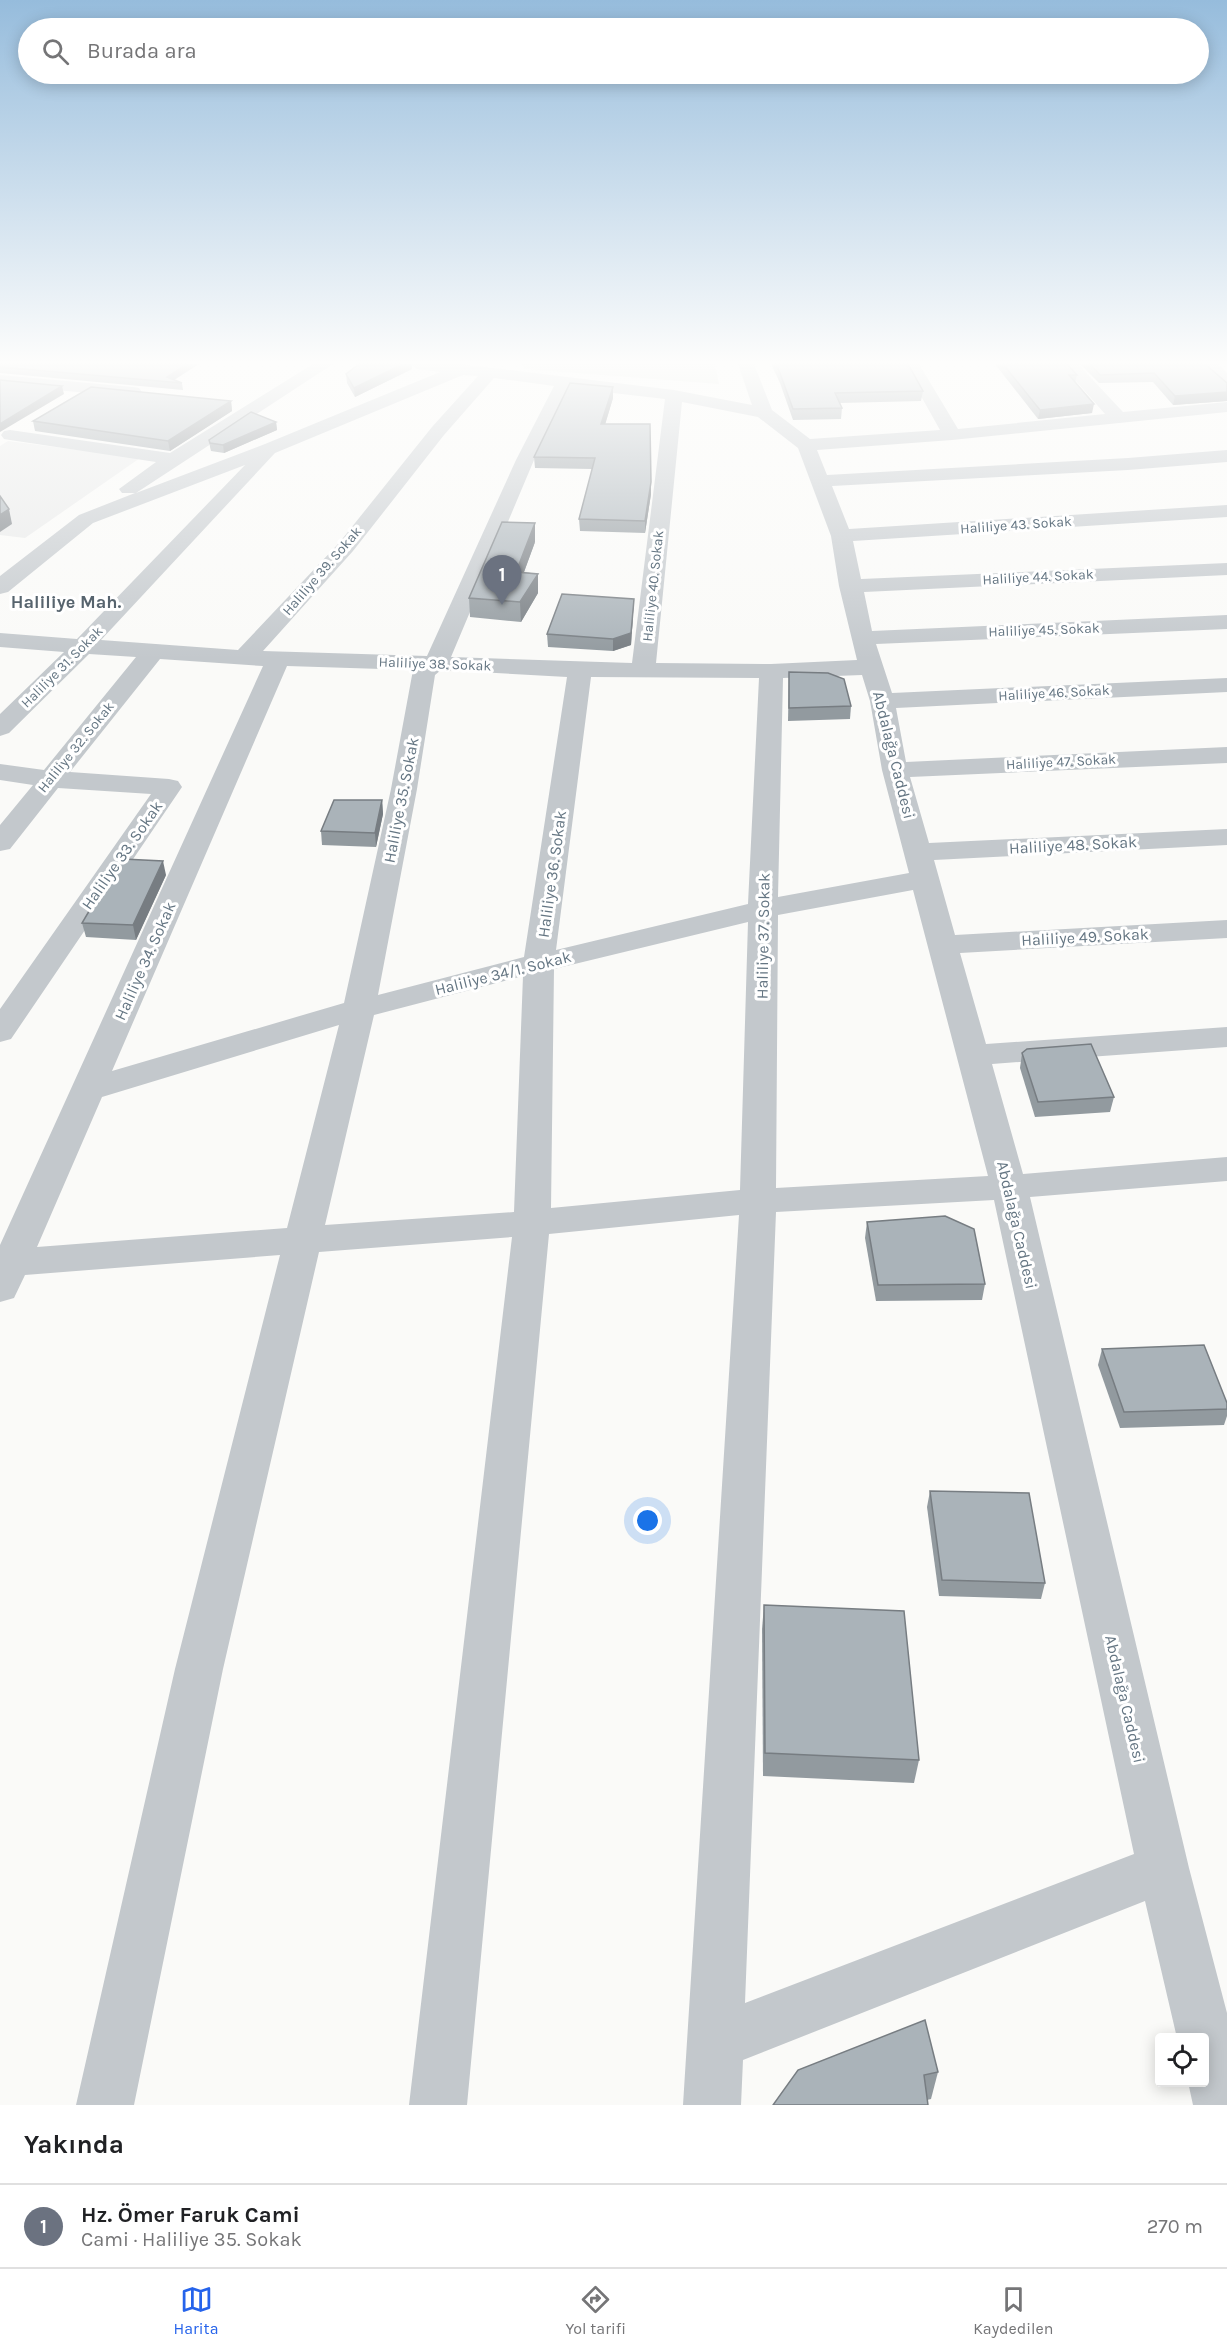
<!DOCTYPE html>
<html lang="tr">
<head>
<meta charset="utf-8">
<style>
  body { margin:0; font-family:Karla,sans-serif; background:#f6f6f6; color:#202124 }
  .controls { position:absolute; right:18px; bottom:18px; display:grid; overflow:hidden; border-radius:6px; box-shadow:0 3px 15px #0003 }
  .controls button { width:54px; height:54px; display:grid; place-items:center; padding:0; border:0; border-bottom:2px solid #e0e0e0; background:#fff; color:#202124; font:30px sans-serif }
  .you { position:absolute; left:648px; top:1521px; width:21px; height:21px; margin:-15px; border:4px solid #fff; border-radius:50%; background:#1a73e8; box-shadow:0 0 0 9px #1a73e833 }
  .badge { display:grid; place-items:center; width:39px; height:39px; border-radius:50%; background:#2563eb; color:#fff; font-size:20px; font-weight:700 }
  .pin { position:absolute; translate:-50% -50px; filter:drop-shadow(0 2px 3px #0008) }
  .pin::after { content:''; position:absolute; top:32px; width:21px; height:18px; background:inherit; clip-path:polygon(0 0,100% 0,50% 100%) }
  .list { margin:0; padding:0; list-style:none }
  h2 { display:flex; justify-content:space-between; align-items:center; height:78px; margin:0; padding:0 24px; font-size:26px }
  h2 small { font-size:20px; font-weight:400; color:#757577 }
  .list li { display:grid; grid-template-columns:39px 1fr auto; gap:18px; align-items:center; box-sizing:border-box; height:84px; padding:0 24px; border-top:2px solid #e0e0e0 }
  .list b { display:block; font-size:22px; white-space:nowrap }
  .list p { margin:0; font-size:20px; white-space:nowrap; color:#757577 }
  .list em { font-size:20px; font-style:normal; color:#757577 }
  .icon { flex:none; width:33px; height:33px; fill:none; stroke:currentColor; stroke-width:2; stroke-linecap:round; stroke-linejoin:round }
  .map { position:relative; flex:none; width:1227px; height:2105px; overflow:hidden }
  .search { position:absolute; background:#fff; box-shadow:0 3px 15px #0003; left:18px; right:18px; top:18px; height:66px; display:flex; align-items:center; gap:15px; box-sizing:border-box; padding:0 21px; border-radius:33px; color:#757577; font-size:22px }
  .sheet { height:162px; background:#fff }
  nav { display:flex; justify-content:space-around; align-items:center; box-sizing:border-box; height:84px; border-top:2px solid #e0e0e0; background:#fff; font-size:16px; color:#757577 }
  nav a { display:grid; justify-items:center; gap:3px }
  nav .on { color:#2563eb }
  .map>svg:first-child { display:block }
</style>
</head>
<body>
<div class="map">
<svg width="1227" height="2105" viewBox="0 0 1227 2105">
  <rect width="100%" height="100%" fill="#fafaf8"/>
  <path fill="#e8e9e9" d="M 8,441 L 140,458 L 25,538 L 0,535 L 0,446 Z"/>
  <path fill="#dadfd7" d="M 522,364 L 715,364 L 719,384 L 525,369 Z"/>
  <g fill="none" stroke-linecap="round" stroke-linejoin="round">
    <g fill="#c3c8cc" fill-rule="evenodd">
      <path d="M 313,364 L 333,364 L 136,493 L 265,444 L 440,372 L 417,369 L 409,364 L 460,364 L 674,390 L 752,405 L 738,364 L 754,364 L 772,410 L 810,439 L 940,430 L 903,364 L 919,364 L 958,429 L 1105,414 L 1061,364 L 1078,364 L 1123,412 L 1227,402 L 1227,412 L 952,440 L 817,450 L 827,475 L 1128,458 L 1227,450 L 1227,462 L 1128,470 L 832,486 L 849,529 L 1227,505 L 1227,517 L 853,541 L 861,579 L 1227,563 L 1227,575 L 864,592 L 872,631 L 1227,615 L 1227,629 L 876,644 L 892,693 L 1227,678 L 1227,692 L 896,708 L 906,762 L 1227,747 L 1227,763 L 910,777 L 929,843 L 1227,829 L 1227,845 L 934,860 L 955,935 L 1227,920 L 1227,938 L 960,953 L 986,1044 L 1227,1027 L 1227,1047 L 992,1064 L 1023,1174 L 1227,1157 L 1227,1181 L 1030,1197 L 1189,1868 L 1227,2013 L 1227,2105 L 1193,2105 L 1188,2082 L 1204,2082 L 1204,2038 L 1177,2038 L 1145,1901 L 743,2060 L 741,2105 L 683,2105 L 739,1215 L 549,1234 L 467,2105 L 409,2105 L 512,1237 L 319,1252 L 223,1669 L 134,2105 L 76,2105 L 175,1669 L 280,1255 L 25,1275 L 14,1298 L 0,1302 L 0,1245 L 263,666 L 160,659 L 70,772 L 169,779 L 178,781 L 182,787 L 11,1039 L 0,1042 L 0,1009 L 151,794 L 58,788 L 10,849 L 0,851 L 0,825 L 33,785 L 0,780 L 0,764 L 44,770 L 136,657 L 89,654 L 9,733 L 0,736 L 0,714 L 64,652 L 0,647 L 0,633 L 77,639 L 245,465 L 93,523 L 8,592 L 0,594 L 0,576 L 79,515 L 135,493 L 122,493 L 119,489 L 156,462 L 10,440 L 4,439 L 1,435 L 4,431 L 10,430 L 170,453 ZM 463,375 L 478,376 L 432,427 L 339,543 L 238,650 L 101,640 L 275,453 ZM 494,378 L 554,386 L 516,460 L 427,656 L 263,651 L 353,551 L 444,435 ZM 570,388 L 665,399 L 632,663 L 451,657 L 534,460 ZM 682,402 L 758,417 L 798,448 L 831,536 L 839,586 L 857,660 L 771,664 L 656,663 ZM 287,666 L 413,670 L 391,789 L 344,1003 L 112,1071 ZM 441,670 L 567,677 L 524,957 L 378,995 L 417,789 L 435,675 ZM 862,675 L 870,701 L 882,770 L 909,873 L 778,897 L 783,678 ZM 591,677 L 759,678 L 748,904 L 556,950 ZM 913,890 L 988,1176 L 776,1188 L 778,915 ZM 748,922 L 740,1190 L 551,1208 L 554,969 ZM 523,976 L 514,1212 L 325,1225 L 374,1015 ZM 339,1025 L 287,1228 L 37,1247 L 102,1097 ZM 994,1200 L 1134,1854 L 745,2003 L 776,1212 Z"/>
      <path d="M 1200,364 L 1218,364 L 1227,373 L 1227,387 L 1221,386 Z"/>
      <path d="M 0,375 L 133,387 L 139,388 L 142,392 L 139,396 L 133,397 L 0,385 Z"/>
    </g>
  </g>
  <g fill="#929a9f">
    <path d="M 0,364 L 175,380 L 182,383 L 183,390 L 0,373 Z"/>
    <path d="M 771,364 L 908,364 L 923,391 L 921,401 L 839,403 L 842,408 L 841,419 L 793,420 L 780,383 Z"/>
    <path d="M 995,364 L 1067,364 L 1077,375 L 1075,383 L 1092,413 L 1038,419 Z"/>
    <path d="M 1080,364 L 1205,364 L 1227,383 L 1227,401 L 1173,405 L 1153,382 L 1099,383 Z"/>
    <path d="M 412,369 L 355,397 L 347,383 L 346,374 Z"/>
    <path d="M 613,398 L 605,424 L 651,494 L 645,533 L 580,531 L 579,519 L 592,469 L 535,468 L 534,457 Z"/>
    <path d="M 231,401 L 232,411 L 170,451 L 35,431 L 33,421 Z"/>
    <path d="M 276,422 L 277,430 L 224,453 L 211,451 L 210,447 L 209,440 Z"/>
    <path d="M 535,542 L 524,572 L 538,574 L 538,593 L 521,622 L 470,617 L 469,598 Z"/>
    <path d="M 634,599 L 631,645 L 613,651 L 548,647 L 547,634 Z"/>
    <path d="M 789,672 L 851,706 L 850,719 L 788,721 Z"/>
    <path d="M 382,800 L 383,814 L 376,847 L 322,845 L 321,831 Z"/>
    <path d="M 166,875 L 136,940 L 86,937 L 82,923 Z"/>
    <path d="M 1022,1053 L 1114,1097 L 1110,1112 L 1035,1117 L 1020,1068 Z"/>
    <path d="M 867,1222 L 985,1284 L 982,1300 L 876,1301 L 865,1238 Z"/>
    <path d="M 1102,1349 L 1227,1403 L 1227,1416 L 1224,1425 L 1120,1428 L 1098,1365 Z"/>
    <path d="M 930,1491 L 1045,1583 L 1041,1599 L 939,1596 L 927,1507 Z"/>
    <path d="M 764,1605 L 919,1760 L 914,1783 L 763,1776 L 762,1629 Z"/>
    <path d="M 938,2072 L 931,2099 L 927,2100 L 773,2105 Z"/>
  </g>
  <g fill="#777d82">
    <path d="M 187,364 L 199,364 L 171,382 L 167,377 Z"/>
    <path d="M 403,364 L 412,364 L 412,369 L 355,397 L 354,388 Z"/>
    <path d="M 62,386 L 64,394 L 0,432 L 0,424 Z"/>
    <path d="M 613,387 L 613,398 L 602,435 L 601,424 Z"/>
    <path d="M 1227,392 L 1227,401 L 1173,405 L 1175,396 Z"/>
    <path d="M 231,401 L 232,411 L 170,451 L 168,441 Z"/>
    <path d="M 1094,404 L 1092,413 L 1038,419 L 1040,410 Z"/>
    <path d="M 276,422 L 277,430 L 224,453 L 223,445 Z"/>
    <path d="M 651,482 L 651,494 L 645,533 L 645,521 Z"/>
    <path d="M 9,509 L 12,524 L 0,532 L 0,515 Z"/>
    <path d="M 535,523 L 535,542 L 517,591 L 516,572 Z"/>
    <path d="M 538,574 L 538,593 L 521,622 L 520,602 Z"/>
    <path d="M 634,599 L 631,645 L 613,651 L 613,639 Z"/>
    <path d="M 382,800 L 383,814 L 376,847 L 375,833 Z"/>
    <path d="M 163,861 L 166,875 L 136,940 L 133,925 Z"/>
  </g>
  <g fill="#aab3b9" stroke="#777d82" stroke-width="1.5">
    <path d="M 0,364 L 187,364 L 167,377 L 182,383 L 0,367 Z"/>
    <path d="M 359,364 L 403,364 L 354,388 L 346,374 Z"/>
    <path d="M 776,364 L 908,364 L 923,391 L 835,393 L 842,408 L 793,409 L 780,373 Z"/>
    <path d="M 1003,364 L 1067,364 L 1077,375 L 1069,375 L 1094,404 L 1040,410 Z"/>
    <path d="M 1090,364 L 1205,364 L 1227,383 L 1227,392 L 1175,396 L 1154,373 L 1100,375 Z"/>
    <path d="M 0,380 L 62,386 L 0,424 Z"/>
    <path d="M 570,383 L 613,387 L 601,424 L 650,424 L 651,482 L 645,521 L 579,519 L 595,458 L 534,457 Z"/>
    <path d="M 91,387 L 231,401 L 168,441 L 33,421 Z"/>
    <path d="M 251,412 L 276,422 L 223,445 L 210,443 L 209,440 Z"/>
    <path d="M 0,496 L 9,509 L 0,515 Z"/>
    <path d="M 502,522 L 535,523 L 516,572 L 538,574 L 520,602 L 469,598 Z"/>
    <path d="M 562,594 L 634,599 L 631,633 L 613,639 L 547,634 Z"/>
    <path d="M 789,672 L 828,673 L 844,679 L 851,706 L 789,708 Z"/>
    <path d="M 334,800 L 382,800 L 375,833 L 321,831 Z"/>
    <path d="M 123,859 L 163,861 L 133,925 L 82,923 L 98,896 Z"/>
    <path d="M 1091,1044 L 1114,1097 L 1038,1102 L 1022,1053 L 1027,1049 Z"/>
    <path d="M 945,1216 L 974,1229 L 985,1284 L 878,1285 L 867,1222 Z"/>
    <path d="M 1204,1345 L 1227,1403 L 1227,1409 L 1124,1412 L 1102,1349 Z"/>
    <path d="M 930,1491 L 1029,1493 L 1045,1583 L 942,1580 Z"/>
    <path d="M 764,1605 L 904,1611 L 919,1760 L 765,1753 Z"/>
    <path d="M 925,2020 L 938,2072 L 924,2075 L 928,2105 L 773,2105 L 798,2070 Z"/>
  </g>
  <linearGradient id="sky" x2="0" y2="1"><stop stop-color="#96bcdc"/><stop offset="0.55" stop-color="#fdfdfc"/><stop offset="1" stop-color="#fdfdfc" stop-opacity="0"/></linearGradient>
  <rect width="1227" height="659" fill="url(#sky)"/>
  <g text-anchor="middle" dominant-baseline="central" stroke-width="6" stroke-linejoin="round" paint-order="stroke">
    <g font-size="14" fill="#657683" stroke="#fff">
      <text transform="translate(1016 525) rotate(-4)">Haliliye 43. Sokak</text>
      <text transform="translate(322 571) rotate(-49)">Haliliye 39. Sokak</text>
      <text transform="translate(1038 577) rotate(-3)">Haliliye 44. Sokak</text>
      <text transform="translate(653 586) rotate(-84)">Haliliye 40. Sokak</text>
      <text transform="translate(1044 630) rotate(-2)">Haliliye 45. Sokak</text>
      <text transform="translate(435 664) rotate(2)">Haliliye 38. Sokak</text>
      <text transform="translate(62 667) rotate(-45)">Haliliye 31. Sokak</text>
      <text transform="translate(1054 693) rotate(-3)">Haliliye 46. Sokak</text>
      <text transform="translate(76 747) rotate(-51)">Haliliye 32. Sokak</text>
      <text transform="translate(1061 762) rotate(-3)">Haliliye 47. Sokak</text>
    </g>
    <g font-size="16" fill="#657683" stroke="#fff">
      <text transform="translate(894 755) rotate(76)">Abdalağa Caddesi</text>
      <text transform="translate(401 800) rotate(-79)">Haliliye 35. Sokak</text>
      <text transform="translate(1073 845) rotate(-3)">Haliliye 48. Sokak</text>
      <text transform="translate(122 855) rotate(-55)">Haliliye 33. Sokak</text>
      <text transform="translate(552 874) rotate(-82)">Haliliye 36. Sokak</text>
      <text transform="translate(763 936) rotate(-89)">Haliliye 37. Sokak</text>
      <text transform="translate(1085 937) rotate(-3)">Haliliye 49. Sokak</text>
      <text transform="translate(145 961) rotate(-66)">Haliliye 34. Sokak</text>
      <text transform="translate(503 973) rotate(-14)">Haliliye 34/1. Sokak</text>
      <text transform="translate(1017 1225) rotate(77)">Abdalağa Caddesi</text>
      <text transform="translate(1125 1699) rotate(77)">Abdalağa Caddesi</text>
    </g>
    <g font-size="18" font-weight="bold" fill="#57646e" stroke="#fff">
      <text x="66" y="602">Haliliye Mah.</text>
    </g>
  </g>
</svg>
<div class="controls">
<button><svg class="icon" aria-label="locate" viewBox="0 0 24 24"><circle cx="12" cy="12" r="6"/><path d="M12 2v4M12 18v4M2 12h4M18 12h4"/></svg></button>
</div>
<div class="you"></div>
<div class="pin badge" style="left:502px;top:605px;background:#6b7280">1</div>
<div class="search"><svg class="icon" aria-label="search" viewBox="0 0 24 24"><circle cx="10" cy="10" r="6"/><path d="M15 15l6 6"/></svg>Burada ara</div>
</div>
<section class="sheet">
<h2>Yakında<small></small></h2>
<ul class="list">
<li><span class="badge" style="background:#6b7280">1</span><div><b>Hz. Ömer Faruk Cami</b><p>Cami · Haliliye 35. Sokak</p></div><em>270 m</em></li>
</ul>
</section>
<nav>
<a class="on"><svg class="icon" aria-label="map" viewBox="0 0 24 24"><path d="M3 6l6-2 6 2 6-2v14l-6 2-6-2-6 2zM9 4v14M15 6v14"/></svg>Harita</a>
<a><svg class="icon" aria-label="directions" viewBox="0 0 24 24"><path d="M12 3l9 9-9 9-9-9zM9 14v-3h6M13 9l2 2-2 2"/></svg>Yol tarifi</a>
<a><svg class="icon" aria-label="saved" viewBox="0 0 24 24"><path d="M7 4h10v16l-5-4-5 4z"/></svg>Kaydedilen</a>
</nav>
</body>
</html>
